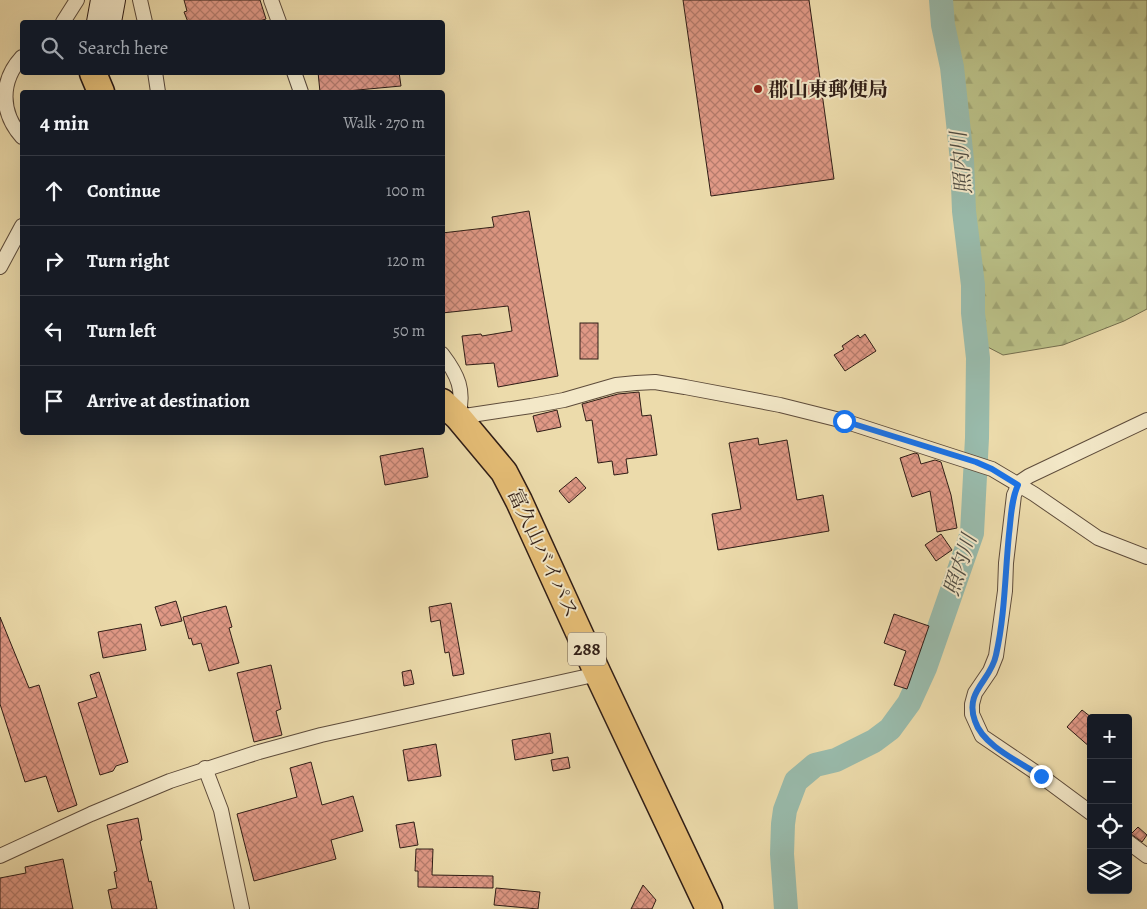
<!DOCTYPE html>
<html lang="en">
<head>
<meta charset="utf-8">
<style>
  body { margin:0; font-family:Alegreya,"Noto Serif JP",serif; background:#242831; color:#f1f3f6 }
  .controls { position:absolute; right:15px; bottom:15px; display:grid; overflow:hidden; border-radius:5px; box-shadow:0 5px 20px #0002 }
  .controls button { width:45px; height:45px; display:grid; place-items:center; padding:0; border:0; border-bottom:1px solid #363941; background:#171b24; color:#f1f3f6; font:25px sans-serif }
  .stop { position:absolute; width:15px; height:15px; margin:-11px; border:4px solid #1a73e8; border-radius:50%; background:#fff }
  .stop.end { background:#1a73e8; border-color:#fff; box-shadow:0 1px 5px #0008 }
  .list { margin:0; padding:0; list-style:none }
  h2 { display:flex; justify-content:space-between; align-items:center; height:65px; margin:0; padding:0 20px; font-size:21px }
  h2 small { font-size:16px; font-weight:400; color:#9ea1a6 }
  .list li { display:grid; grid-template-columns:32px 1fr auto; gap:15px; align-items:center; box-sizing:border-box; height:70px; padding:0 20px; border-top:1px solid #363941 }
  .list b { display:block; font-size:19px; white-space:nowrap }
  .list em { font-size:16px; font-style:normal; color:#9ea1a6 }
  .icon { flex:none; width:28px; height:28px; fill:none; stroke:currentColor; stroke-width:2; stroke-linecap:round; stroke-linejoin:round }
  .map { position:relative; flex:none; width:1147px; height:909px; overflow:hidden }
  .search { position:absolute; background:#171b24; box-shadow:0 5px 20px #0002; left:20px; top:20px; width:425px; height:55px; display:flex; align-items:center; gap:12px; box-sizing:border-box; padding:0 18px; border-radius:5px; color:#9ea1a6; font-size:19px }
  .panel { position:absolute; background:#171b24; box-shadow:0 5px 20px #0002; left:20px; top:90px; width:425px; height:345px; border-radius:5px }
  .map>svg:first-child { display:block }
</style>
</head>
<body>
<div class="map">
<svg width="1147" height="909" viewBox="0 0 1147 909">
  <defs>
    <pattern id="forest-firs" width="22" height="20" patternUnits="userSpaceOnUse" patternTransform="scale(1.25)"><rect width="22" height="20" fill="#bac087"/><path d="M5 1l3.5 6h-7zM16 11l3.5 6h-7z" fill="#a0a574"/></pattern>
    <pattern id="building-cross-hatch" width="8" height="8" patternUnits="userSpaceOnUse" patternTransform="scale(1.25)"><rect width="8" height="8" fill="#e09986"/><path d="M0 0l8 8M0 8l8-8" fill="none" stroke="#b67c6d"/></pattern>
  </defs>
  <rect width="100%" height="100%" fill="#ecdbab"/>
  <filter id="stains"><feTurbulence type="fractalNoise" baseFrequency=".004" numOctaves="4"/><feColorMatrix values="0 0 0 0 .2 0 0 0 0 .09 0 0 0 0 .02 0 0 0 .5 -.17"/></filter>
  <radialGradient id="worn" r=".72"><stop offset=".6" stop-color="#630" stop-opacity="0"/><stop offset="1" stop-color="#630" stop-opacity=".3"/></radialGradient>
  <path fill="url(#forest-firs)" stroke="#746e4e" d="M 946,0 L 1147,0 L 1147,309 L 1124,321 L 1063,345 L 1003,355 L 980,343 L 977,245 L 966,112 L 962,71 Z"/>
  <g fill="none" stroke-linecap="round" stroke-linejoin="round">
    <path stroke="#99bbac" stroke-width="24" d="M 786,909 L 782,854 L 783,824 L 785,810 L 796,781 L 815,765 L 836,760 L 874,741 L 890,729 L 909,703 L 925,668 L 972,533 L 977,438 L 978,358 L 973,313 L 973,285 L 964,211 L 962,160 L 952,67 L 943,25 L 941,0"/>
  </g>
  <g fill="url(#building-cross-hatch)" stroke="#2f1d16">
    <path d="M 184,0 L 260,0 L 266,19 L 256,22 L 188,22 L 184,12 L 187,11 Z"/>
    <path d="M 683,0 L 809,0 L 834,179 L 711,196 Z"/>
    <path d="M 318,72 L 399,72 L 401,86 L 336,92 L 320,92 Z"/>
    <path d="M 529,211 L 558,376 L 498,387 L 494,363 L 466,365 L 462,336 L 481,334 L 482,336 L 512,331 L 508,306 L 442,313 L 442,233 L 494,227 L 492,217 Z"/>
    <rect x="580" y="323" width="18" height="36"/>
    <path d="M 865,334 L 876,351 L 845,371 L 834,355 L 844,349 L 842,346 L 858,335 L 860,338 Z"/>
    <path d="M 639,392 L 642,416 L 651,415 L 657,455 L 626,459 L 628,473 L 614,475 L 612,461 L 598,463 L 592,420 L 586,421 L 582,404 L 618,394 Z"/>
    <path d="M 557,410 L 561,427 L 537,432 L 533,416 Z"/>
    <path d="M 758,438 L 759,445 L 787,440 L 797,500 L 823,495 L 829,531 L 718,550 L 712,514 L 741,509 L 729,443 Z"/>
    <path d="M 423,448 L 428,477 L 385,485 L 380,456 Z"/>
    <path d="M 915,453 L 918,454 L 921,464 L 935,460 L 941,462 L 951,495 L 957,528 L 937,532 L 930,491 L 912,497 L 900,458 Z"/>
    <path d="M 576,477 L 586,488 L 569,503 L 559,491 Z"/>
    <path d="M 941,534 L 952,550 L 936,561 L 925,545 Z"/>
    <path d="M 176,601 L 182,621 L 161,626 L 155,607 Z"/>
    <path d="M 451,603 L 464,674 L 453,676 L 449,652 L 445,653 L 440,620 L 431,622 L 429,607 Z"/>
    <path d="M 226,606 L 232,627 L 229,628 L 239,663 L 209,671 L 201,643 L 193,645 L 191,638 L 189,639 L 183,617 Z"/>
    <path d="M 894,614 L 929,626 L 907,689 L 894,685 L 906,651 L 884,643 Z"/>
    <path d="M 0,617 L 29,688 L 39,685 L 77,805 L 58,812 L 46,776 L 25,782 L 0,704 Z"/>
    <path d="M 141,624 L 146,650 L 103,658 L 98,632 Z"/>
    <path d="M 271,665 L 281,709 L 276,711 L 282,735 L 254,742 L 237,673 Z"/>
    <path d="M 411,670 L 414,684 L 404,686 L 402,672 Z"/>
    <path d="M 99,672 L 128,762 L 116,766 L 113,771 L 100,775 L 78,703 L 97,697 L 90,675 Z"/>
    <path d="M 1082,710 L 1091,717 L 1091,748 L 1067,727 Z"/>
    <path d="M 550,733 L 553,753 L 515,760 L 512,740 Z"/>
    <path d="M 436,744 L 441,776 L 408,781 L 403,750 Z"/>
    <path d="M 568,757 L 570,768 L 553,771 L 551,760 Z"/>
    <path d="M 311,762 L 322,805 L 353,796 L 363,831 L 331,840 L 336,859 L 254,881 L 237,814 L 297,797 L 290,768 Z"/>
    <path d="M 138,818 L 142,840 L 140,841 L 149,882 L 151,881 L 157,909 L 112,909 L 108,890 L 117,888 L 114,872 L 117,871 L 107,825 Z"/>
    <path d="M 414,822 L 418,845 L 400,848 L 396,825 Z"/>
    <path d="M 1138,827 L 1147,835 L 1142,842 L 1131,834 Z"/>
    <path d="M 416,849 L 433,849 L 432,875 L 493,876 L 493,888 L 418,887 L 418,871 L 415,871 Z"/>
    <path d="M 63,859 L 73,909 L 0,909 L 0,878 L 26,873 L 25,867 Z"/>
    <path d="M 643,885 L 656,900 L 652,909 L 631,909 Z"/>
    <path d="M 496,888 L 540,892 L 538,909 L 494,905 Z"/>
  </g>
  <g fill="none" stroke-linecap="round" stroke-linejoin="round">
    <defs>
      <g id="street">
        <path d="M 140,0 L 145,22"/>
        <path d="M 271,0 L 279,22"/>
        <path d="M 63,22 L 77,0"/>
        <path d="M 22,57 C 0,81 0,112 22,137"/>
        <path d="M 155,72 L 158,92"/>
        <path d="M 294,72 L 301,92"/>
        <path d="M 0,267 L 22,226"/>
        <path d="M 442,354 C 458,375 465,390 458,417 L 531,406 L 564,400 L 616,385 L 636,383 L 655,382 L 685,387 L 780,405 L 844,421 L 992,469 L 1034,494 L 1098,538 L 1147,557"/>
        <path d="M 205,768 L 221,810 L 242,909"/>
        <path d="M 1091,813 L 1041,776 L 982,736 L 972,714 L 972,704 L 975,693 L 990,671 L 996,656 L 1005,591 L 1006,563 L 1014,495 L 1020,482 L 1029,476 L 1147,420"/>
        <path d="M 1128,842 L 1147,856"/>
        <path d="M 0,856 L 91,814 L 170,781 L 259,752 L 321,735 L 598,674"/>
      </g>
      <g id="secondary">
        <path d="M 97,22 L 101,0"/>
        <path d="M 111,22 L 115,0"/>
      </g>
      <g id="highway">
        <path d="M 93,73 L 101,92"/>
        <path d="M 442,402 L 458,417 L 504,472 L 519,501 L 598,674 L 709,909"/>
      </g>
    </defs>
    <use href="#street" stroke="#5e4c3b" stroke-width="16"/>
    <use href="#secondary" stroke="#2f1d16" stroke-width="22"/>
    <use href="#highway" stroke="#2f1d16" stroke-width="29"/>
    <use href="#street" stroke="#f3e8c8" stroke-width="14"/>
    <use href="#secondary" stroke="#f3e8c8" stroke-width="20"/>
    <use href="#highway" stroke="#e6be76" stroke-width="26"/>
  </g>
  <g fill="none" stroke-linecap="round" stroke-linejoin="round">
    <path stroke="#1a73e8" stroke-width="6" d="M 844,421 L 976,462 L 992,469 L 1018,485 C 1011,500 1011,518 1009,534 C 1005,574 1005,615 996,655 C 991,681 964,691 975,721 C 983,746 1020,762 1041,776"/>
  </g>
  <circle fill="#8f2418" stroke="#f3e8c8" stroke-width="2" cx="758" cy="89" r="5"/>
  <g text-anchor="middle" dominant-baseline="central" stroke-width="4" stroke-linejoin="round" paint-order="stroke">
    <rect fill="#f3e8c8" stroke="#6a5a4b" stroke-width="1" x="568" y="632.5" width="38" height="33" rx="4"/>
    <g font-size="19" font-weight="bold" fill="#2f1d16">
      <text x="587" y="649">288</text>
    </g>
    <g font-size="20" font-weight="bold" fill="#2f1d16" stroke="#f3e8c8" text-anchor="start">
      <text x="768" y="89">郡山東郵便局</text>
    </g>
    <g font-size="20" fill="#2f1d16" stroke="#f3e8c8">
      <text transform="translate(543 553) rotate(65)">富久山バイパス</text>
    </g>
    <g font-size="21" font-style="italic" fill="#4f4c43" stroke="#f3e8c8">
      <text transform="translate(961 163) rotate(-95)">照内川</text>
      <text transform="translate(960 565) rotate(-72)">照内川</text>
    </g>
  </g>
  <rect width="100%" height="100%" filter="url(#stains)"/>
  <rect width="100%" height="100%" fill="url(#worn)"/>
</svg>
<div class="controls">
<button>+</button>
<button>−</button>
<button><svg class="icon" aria-label="locate" viewBox="0 0 24 24"><circle cx="12" cy="12" r="6"/><path d="M12 2v4M12 18v4M2 12h4M18 12h4"/></svg></button>
<button><svg class="icon" aria-label="layers" viewBox="0 0 24 24"><path d="M12 4l9 5-9 5-9-5zM3 14l9 5 9-5"/></svg></button>
</div>
<div class="stop" style="left:844px;top:421px"></div>
<div class="stop end" style="left:1041px;top:776px"></div>
<div class="search"><svg class="icon" aria-label="search" viewBox="0 0 24 24"><circle cx="10" cy="10" r="6"/><path d="M15 15l6 6"/></svg>Search here</div>
<section class="panel">
<h2>4 min<small>Walk · 270 m</small></h2>
<ul class="list">
<li><svg class="icon" aria-label="ahead" viewBox="0 0 24 24"><path d="M12 20V5M6 11l6-6 6 6"/></svg><div><b>Continue</b></div><em>100 m</em></li>
<li><svg class="icon" aria-label="right" viewBox="0 0 24 24"><path d="M7 20v-9h11M14 6l5 5-5 5"/></svg><div><b>Turn right</b></div><em>120 m</em></li>
<li><svg class="icon" aria-label="left" viewBox="0 0 24 24"><path d="M17 20v-9H6M10 6l-5 5 5 5"/></svg><div><b>Turn left</b></div><em>50 m</em></li>
<li><svg class="icon" aria-label="arrive" viewBox="0 0 24 24"><path d="M6 21V4h12l-3 4 3 4H6"/></svg><div><b>Arrive at destination</b></div></li>
</ul>
</section>
</div>
</body>
</html>
